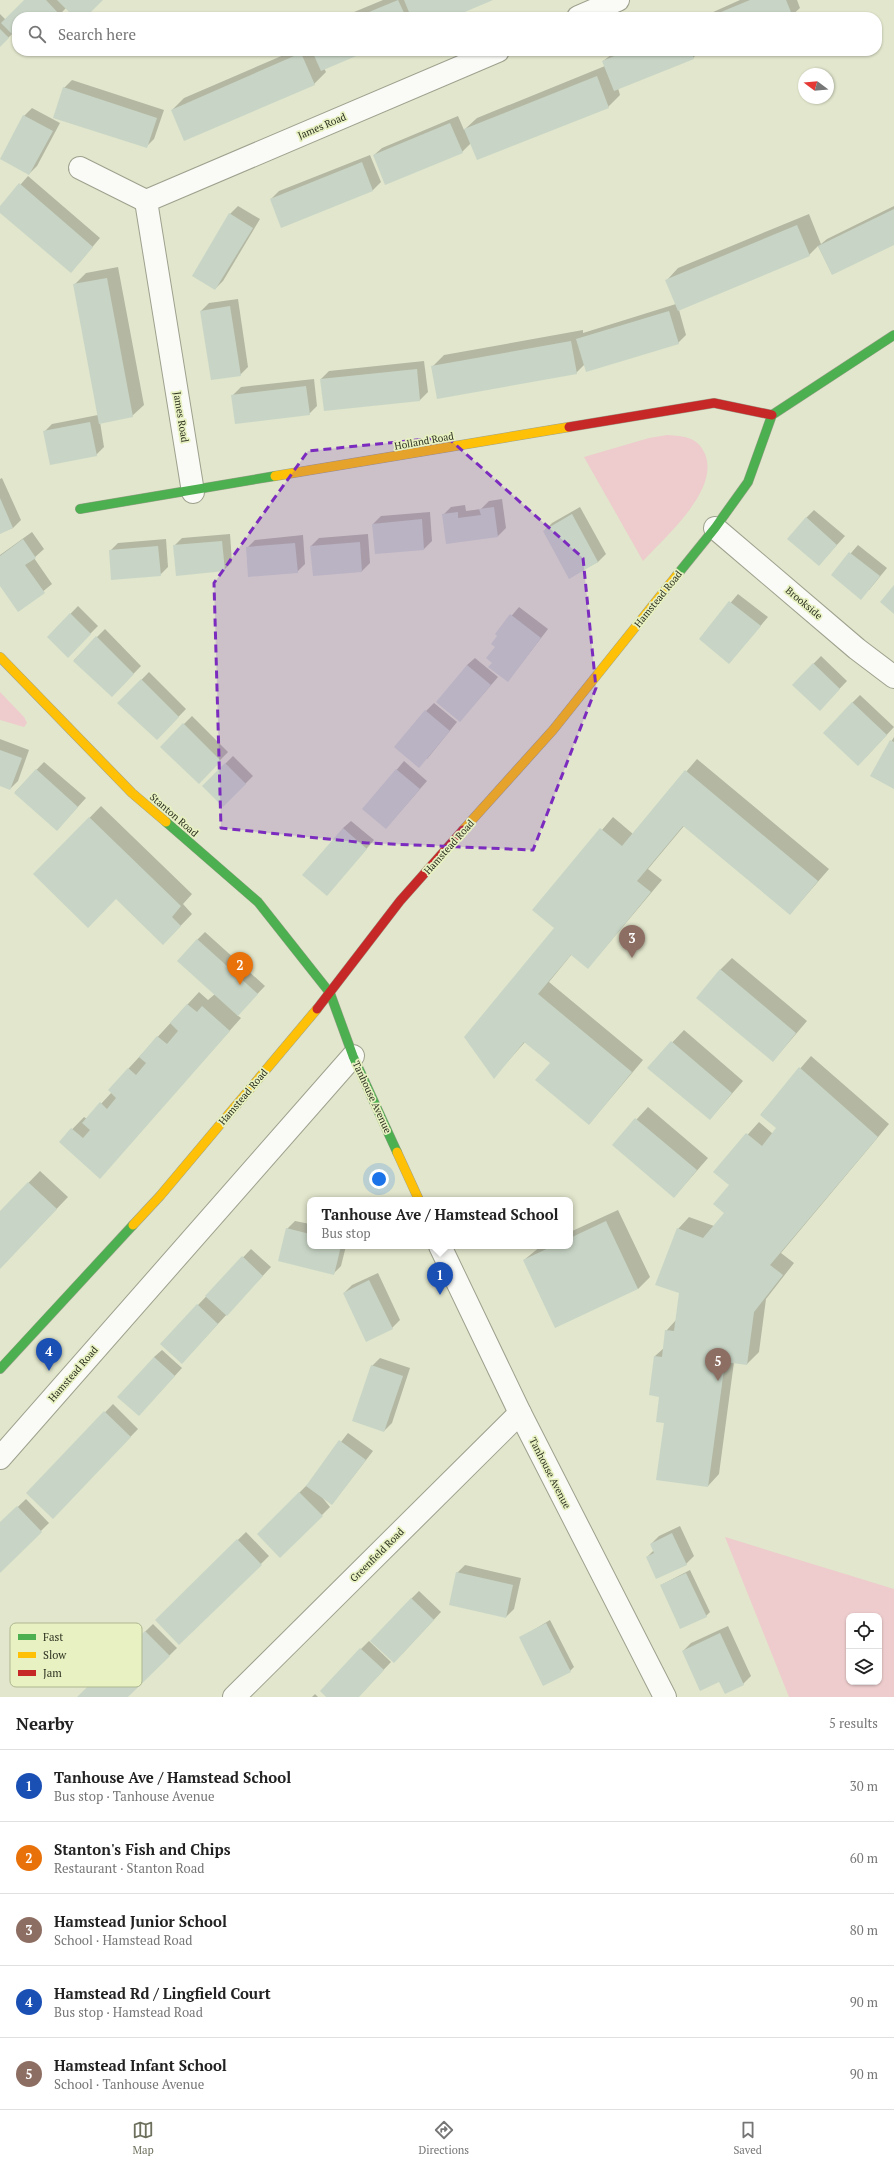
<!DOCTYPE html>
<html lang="en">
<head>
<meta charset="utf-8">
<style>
  body { margin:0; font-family:"PT Serif",serif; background:#f6f6f6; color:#222 }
  .controls { position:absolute; right:12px; bottom:12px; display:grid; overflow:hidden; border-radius:8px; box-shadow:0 1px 3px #0004 }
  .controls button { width:36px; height:36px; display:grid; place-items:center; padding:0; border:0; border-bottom:1px solid #e0e0e0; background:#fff; color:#222; font:20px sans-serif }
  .compass { position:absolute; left:798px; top:68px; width:36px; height:36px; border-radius:50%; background:#fff; box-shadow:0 1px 3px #0004; rotate:286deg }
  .you { position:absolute; left:379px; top:1179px; width:14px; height:14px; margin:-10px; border:3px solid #fff; border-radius:50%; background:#1a73e8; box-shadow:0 0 0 6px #1a73e833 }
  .badge { display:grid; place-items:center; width:26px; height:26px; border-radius:50%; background:#6c705c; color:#fff; font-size:13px; font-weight:700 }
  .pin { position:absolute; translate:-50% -33px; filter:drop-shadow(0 1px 2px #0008) }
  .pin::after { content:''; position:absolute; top:21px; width:14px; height:12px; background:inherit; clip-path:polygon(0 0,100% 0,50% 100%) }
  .popup { position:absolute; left:307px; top:1197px; width:266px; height:52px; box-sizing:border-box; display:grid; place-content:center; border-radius:8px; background:#fff; filter:drop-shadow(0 1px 3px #0005); font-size:13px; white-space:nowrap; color:#767676 }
  .popup b { font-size:15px; color:#222 }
  .popup::after { content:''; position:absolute; left:50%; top:100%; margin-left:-8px; border:8px solid transparent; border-top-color:#fff }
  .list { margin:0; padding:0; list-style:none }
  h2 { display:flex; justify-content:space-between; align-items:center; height:52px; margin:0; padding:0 16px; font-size:17px }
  h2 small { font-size:13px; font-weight:400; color:#767676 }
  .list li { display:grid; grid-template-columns:26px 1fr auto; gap:12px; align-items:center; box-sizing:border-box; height:72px; padding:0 16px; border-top:1px solid #e0e0e0 }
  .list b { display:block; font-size:15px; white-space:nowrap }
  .list p { margin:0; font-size:13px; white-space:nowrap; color:#767676 }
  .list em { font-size:13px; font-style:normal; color:#767676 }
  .icon { flex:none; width:22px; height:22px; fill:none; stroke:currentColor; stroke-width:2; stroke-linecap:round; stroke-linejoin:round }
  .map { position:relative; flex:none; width:894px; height:1697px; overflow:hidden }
  .search { position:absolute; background:#fff; box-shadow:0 1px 3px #0004; left:12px; right:12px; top:12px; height:44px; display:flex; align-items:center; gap:10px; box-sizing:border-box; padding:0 14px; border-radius:16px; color:#767676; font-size:15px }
  .sheet { height:412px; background:#fff }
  nav { display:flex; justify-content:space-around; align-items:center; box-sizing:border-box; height:56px; border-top:1px solid #e0e0e0; background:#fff; font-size:11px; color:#767676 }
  nav a { display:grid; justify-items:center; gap:2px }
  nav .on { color:#6c705c }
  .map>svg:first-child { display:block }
</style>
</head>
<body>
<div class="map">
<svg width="894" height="1697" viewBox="0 0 894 1697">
  <rect width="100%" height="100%" fill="#e1e6cc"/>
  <g fill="#eecccd" fill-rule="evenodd">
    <path d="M 667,435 C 684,436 698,437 705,454 C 720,490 665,537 643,561 L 584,457 L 649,438 Z"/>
    <path d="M 0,692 L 24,717 L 27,723 L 24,727 L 0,720 Z"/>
    <path d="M 725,1537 L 894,1589 L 894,1697 L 789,1697 ZM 849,1616 L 879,1616 L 879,1682 L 849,1682 Z"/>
  </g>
  <g fill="#0003">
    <path d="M 25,0 L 101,0 L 84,17 L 75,17 L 66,8 L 57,17 L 17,17 L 17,37 L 13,33 L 0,46 L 0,14 L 6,20 Z"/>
    <path d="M 383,0 L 491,0 L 450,17 L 342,17 Z"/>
    <path d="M 740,0 L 797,0 L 800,8 L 790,17 L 702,17 Z"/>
    <path d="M 293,51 L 365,51 L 324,68 L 326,72 L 314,84 L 172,110 L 184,98 Z"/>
    <path d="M 616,51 L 700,51 L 693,58 L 618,88 L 620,95 L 608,107 L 471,143 L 462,152 L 374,155 L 382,148 L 458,116 L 464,130 L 477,118 L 605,66 L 603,61 Z"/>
    <path d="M 72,80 L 164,110 L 154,139 L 146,147 L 64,88 Z"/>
    <path d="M 32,108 L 60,123 L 37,166 L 29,174 L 24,116 Z"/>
    <path d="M 370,155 L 381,182 L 373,190 L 282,227 L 271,199 L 279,191 Z"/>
    <path d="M 28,176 L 100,238 L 78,264 L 0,211 L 0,208 Z"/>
    <path d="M 238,206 L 260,219 L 223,281 L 215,289 L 230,214 Z"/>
    <path d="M 894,206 L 894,244 L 832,274 L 818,246 L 809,255 L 679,310 L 686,335 L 678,343 L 584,365 L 576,373 L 432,367 L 444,355 L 583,330 L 583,333 L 676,304 L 667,280 L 678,268 L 809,214 L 821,244 L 827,239 Z"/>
    <path d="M 118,267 L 144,405 L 132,416 L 100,422 L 104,447 L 96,455 L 44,432 L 52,424 L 98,415 L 74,285 L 86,273 Z"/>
    <path d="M 238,299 L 248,367 L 240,375 L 201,311 L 209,303 Z"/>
    <path d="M 424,361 L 428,392 L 420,400 L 321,379 L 329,371 Z"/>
    <path d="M 314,379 L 317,406 L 309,414 L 233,395 L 241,387 Z"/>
    <path d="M 2,478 L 21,520 L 13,528 L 0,533 L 0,479 Z"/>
    <path d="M 502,499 L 506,528 L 498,536 L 443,515 L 451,507 L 465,505 L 466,511 L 481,509 L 489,501 Z"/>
    <path d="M 580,507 L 606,554 L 598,562 L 569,577 L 544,531 L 552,523 Z"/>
    <path d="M 814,510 L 845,536 L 826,557 L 806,518 Z"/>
    <path d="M 430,512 L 432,541 L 424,549 L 373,524 L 381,516 Z"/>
    <path d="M 32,532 L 44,549 L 34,558 L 52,584 L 19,611 L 0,585 L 0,555 Z"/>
    <path d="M 230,534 L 232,562 L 224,570 L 174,546 L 182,538 Z"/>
    <path d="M 368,534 L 370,563 L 362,571 L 311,546 L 319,538 Z"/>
    <path d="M 303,535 L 305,564 L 297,572 L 247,548 L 255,540 Z"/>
    <path d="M 166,539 L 168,567 L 160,575 L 110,551 L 118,543 Z"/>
    <path d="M 858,545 L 887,568 L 869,590 L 832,575 Z"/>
    <path d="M 738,594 L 768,617 L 729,663 L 700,639 Z"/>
    <path d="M 78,606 L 98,626 L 68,656 L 48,637 Z"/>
    <path d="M 519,607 L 548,629 L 508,681 L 493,663 L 499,636 L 496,634 Z"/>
    <path d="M 105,629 L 141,666 L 112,696 L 74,660 Z"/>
    <path d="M 821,656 L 847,681 L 827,702 L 793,685 Z"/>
    <path d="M 475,658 L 498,677 L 460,721 L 467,665 Z"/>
    <path d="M 149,672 L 186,709 L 157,739 L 119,703 Z"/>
    <path d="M 860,695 L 894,727 L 866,757 L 852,703 Z"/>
    <path d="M 434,703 L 457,722 L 427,759 L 426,711 Z"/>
    <path d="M 192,716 L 228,752 L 199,782 L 161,747 Z"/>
    <path d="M 894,737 L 894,788 L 872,775 Z"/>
    <path d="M 0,739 L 29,750 L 18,781 L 10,789 L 0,785 Z"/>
    <path d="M 233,756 L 253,776 L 223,806 L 203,786 Z"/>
    <path d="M 697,759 L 829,869 L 790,914 L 684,826 L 648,869 L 662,880 L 599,955 L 588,967 L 572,954 L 549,982 L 643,1060 L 589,1124 L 551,1063 L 525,1042 L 494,1077 L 555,928 L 534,910 L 613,817 L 633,834 Z"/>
    <path d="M 404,761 L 427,781 L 386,828 L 364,809 Z"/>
    <path d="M 44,762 L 86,798 L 64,822 L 15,792 Z"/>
    <path d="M 101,806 L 192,894 L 183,904 L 192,914 L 163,944 L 116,898 L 35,874 Z"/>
    <path d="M 351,821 L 374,840 L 327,895 L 343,828 Z"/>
    <path d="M 205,932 L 265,986 L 237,1015 L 241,1018 L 100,1177 L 60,1142 L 84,1117 L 87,1119 L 112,1092 L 109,1090 L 129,1068 L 199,992 L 208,1000 L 215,994 L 197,940 Z"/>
    <path d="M 732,958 L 807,1021 L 773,1061 L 720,970 Z"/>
    <path d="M 684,1030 L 743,1081 L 710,1119 L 648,1068 Z"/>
    <path d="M 811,1056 L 889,1124 L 781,1253 L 794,1263 L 766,1299 L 759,1352 L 747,1364 L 734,1362 L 719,1474 L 708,1486 L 665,1422 L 655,1356 L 664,1348 L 666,1331 L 676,1320 L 680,1293 L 678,1229 L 689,1217 L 714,1226 L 725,1213 L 730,1185 L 715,1171 L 759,1122 L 773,1134 L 778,1128 L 761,1114 Z"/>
    <path d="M 648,1107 L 708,1158 L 674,1197 L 613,1145 Z"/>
    <path d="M 40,1171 L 68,1197 L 0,1268 L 0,1212 Z"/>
    <path d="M 618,1210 L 650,1277 L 638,1289 L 524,1260 L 541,1246 L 570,1246 L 570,1232 Z"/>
    <path d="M 295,1221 L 310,1224 L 310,1246 L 346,1246 L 341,1266 L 333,1274 L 287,1229 Z"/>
    <path d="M 251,1249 L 271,1267 L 190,1354 L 198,1305 Z"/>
    <path d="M 378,1273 L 400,1320 L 392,1328 L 344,1293 L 352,1285 Z"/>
    <path d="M 162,1350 L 182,1368 L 146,1407 L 154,1357 Z"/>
    <path d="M 380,1358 L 410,1368 L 392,1423 L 384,1431 L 372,1366 Z"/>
    <path d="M 113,1404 L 138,1429 L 53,1517 L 28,1493 Z"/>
    <path d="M 348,1433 L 373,1451 L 332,1504 L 321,1496 L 330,1507 L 280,1557 L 258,1534 L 308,1484 Z"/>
    <path d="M 26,1499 L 49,1523 L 0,1571 L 0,1524 Z"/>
    <path d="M 680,1526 L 694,1556 L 686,1564 L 647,1557 L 654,1550 L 651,1544 L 659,1536 Z"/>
    <path d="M 246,1532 L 269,1556 L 179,1644 L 156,1620 Z"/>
    <path d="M 465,1565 L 521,1578 L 514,1609 L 506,1617 L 457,1573 Z"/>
    <path d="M 690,1570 L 710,1612 L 706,1616 L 661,1585 Z"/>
    <path d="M 419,1591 L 441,1612 L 402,1654 L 411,1599 Z"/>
    <path d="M 550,1620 L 574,1667 L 570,1671 L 520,1638 Z"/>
    <path d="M 153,1624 L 177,1648 L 127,1697 L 78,1697 Z"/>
    <path d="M 728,1626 L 751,1676 L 743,1684 L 720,1681 L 683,1651 L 691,1643 Z"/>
    <path d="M 369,1641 L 391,1662 L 358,1697 L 328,1697 L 361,1649 Z"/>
    <path d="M 315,1694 L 318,1697 L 312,1697 Z"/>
  </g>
  <g fill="#c8d5c6">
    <path d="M 24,0 L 46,0 L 60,15 L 58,17 L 17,17 L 17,39 L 1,23 Z"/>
    <path d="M 57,0 L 103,0 L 86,17 L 74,17 Z"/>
    <path d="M 398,0 L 406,17 L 357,17 Z"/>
    <path d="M 404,0 L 493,0 L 453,17 L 411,17 Z"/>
    <path d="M 750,0 L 786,0 L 793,17 L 709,17 Z"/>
    <path d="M 0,29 L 9,38 L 0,47 Z"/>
    <path d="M 312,51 L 368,51 L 321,71 Z"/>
    <path d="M 627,51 L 691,51 L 694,59 L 614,91 L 602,61 Z"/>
    <path d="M 301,53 L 315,85 L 184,141 L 171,110 Z"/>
    <path d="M 597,76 L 609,108 L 477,160 L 464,129 Z"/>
    <path d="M 63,87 L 157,118 L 147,148 L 53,118 Z"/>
    <path d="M 23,115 L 53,131 L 29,175 L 0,159 Z"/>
    <path d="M 450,123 L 463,153 L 385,185 L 373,155 Z"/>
    <path d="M 362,162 L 373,191 L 281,228 L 270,199 Z"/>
    <path d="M 19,183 L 93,247 L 71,273 L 0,213 L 0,206 Z"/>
    <path d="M 894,209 L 894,245 L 832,275 L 818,246 Z"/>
    <path d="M 229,213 L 253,228 L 215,290 L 192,276 Z"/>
    <path d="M 797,225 L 810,256 L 678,311 L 665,280 Z"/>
    <path d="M 107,278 L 133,417 L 99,424 L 73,284 Z"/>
    <path d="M 230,306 L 241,376 L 211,380 L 200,311 Z"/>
    <path d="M 669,311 L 679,344 L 586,372 L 576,339 Z"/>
    <path d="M 571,341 L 577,374 L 437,399 L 431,366 Z"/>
    <path d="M 417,369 L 420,401 L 324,411 L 320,379 Z"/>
    <path d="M 306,386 L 310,415 L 235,424 L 231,395 Z"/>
    <path d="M 90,422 L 97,456 L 50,465 L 43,431 Z"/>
    <path d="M 0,498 L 13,528 L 0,534 Z"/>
    <path d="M 494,507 L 498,537 L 446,544 L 442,514 L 458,512 L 458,518 L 481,515 L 479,509 Z"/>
    <path d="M 572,514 L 598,562 L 569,579 L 543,531 Z"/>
    <path d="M 806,517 L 837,545 L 819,566 L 787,539 Z"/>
    <path d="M 422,519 L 424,550 L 375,554 L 372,524 Z"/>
    <path d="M 23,539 L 36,558 L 25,565 L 45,593 L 18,612 L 0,586 L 0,556 Z"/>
    <path d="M 222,541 L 225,571 L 176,576 L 173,545 Z"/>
    <path d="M 360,542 L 362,572 L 313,576 L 310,546 Z"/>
    <path d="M 295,543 L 298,573 L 248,577 L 246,547 Z"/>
    <path d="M 158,546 L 161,576 L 111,580 L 109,550 Z"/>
    <path d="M 849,552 L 880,576 L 861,600 L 831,575 Z"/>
    <path d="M 894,585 L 894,614 L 880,602 Z"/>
    <path d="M 729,601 L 761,626 L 729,664 L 699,639 Z"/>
    <path d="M 70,613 L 91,634 L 68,658 L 47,637 Z"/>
    <path d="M 510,614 L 541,638 L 508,682 L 488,667 L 492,663 L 486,658 L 495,647 L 491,644 L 497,636 L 495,634 Z"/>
    <path d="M 96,636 L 134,674 L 112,697 L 73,661 Z"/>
    <path d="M 813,663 L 840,689 L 820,711 L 792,685 Z"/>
    <path d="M 467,665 L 491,685 L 460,722 L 436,702 Z"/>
    <path d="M 141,679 L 179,717 L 157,740 L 117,703 Z"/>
    <path d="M 852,702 L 887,735 L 858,766 L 823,733 Z"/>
    <path d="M 425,710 L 450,731 L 419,768 L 394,747 Z"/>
    <path d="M 183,723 L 221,761 L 199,784 L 160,747 Z"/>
    <path d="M 890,740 L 894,742 L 894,789 L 870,776 Z"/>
    <path d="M 0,750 L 22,758 L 10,790 L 0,786 Z"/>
    <path d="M 225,763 L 246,784 L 223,807 L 202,786 Z"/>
    <path d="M 36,769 L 78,807 L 57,831 L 14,793 Z"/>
    <path d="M 396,769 L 420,789 L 386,829 L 362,809 Z"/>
    <path d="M 685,770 L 818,881 L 790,915 L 683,826 L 637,881 L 651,892 L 588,969 L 571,955 L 538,994 L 632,1072 L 589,1125 L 535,1080 L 550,1063 L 524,1042 L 494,1079 L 464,1037 L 554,928 L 532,910 L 600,828 L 622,846 Z"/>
    <path d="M 89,817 L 181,906 L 172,917 L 181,926 L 163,945 L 116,899 L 88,928 L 33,874 Z"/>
    <path d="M 343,828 L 367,849 L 327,896 L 302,875 Z"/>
    <path d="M 197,939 L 258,994 L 238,1016 L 177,961 Z"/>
    <path d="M 720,969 L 796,1033 L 773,1062 L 696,998 Z"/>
    <path d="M 187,1004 L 197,1012 L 202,1006 L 230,1031 L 100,1179 L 59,1142 L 71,1128 L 83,1138 L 90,1130 L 82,1123 L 100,1102 L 107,1109 L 116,1098 L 108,1090 L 128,1068 L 136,1075 L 146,1063 L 139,1057 L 157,1036 L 167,1044 L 178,1031 L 170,1023 Z"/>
    <path d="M 671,1041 L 732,1093 L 710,1120 L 647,1068 Z"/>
    <path d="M 799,1067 L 878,1137 L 770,1265 L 783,1275 L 754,1312 L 747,1365 L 725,1362 L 708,1487 L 656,1480 L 664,1423 L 656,1422 L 659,1397 L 649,1395 L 654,1356 L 662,1357 L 665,1330 L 674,1331 L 679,1293 L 655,1285 L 677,1228 L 703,1238 L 724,1213 L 713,1204 L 729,1185 L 713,1172 L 746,1133 L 762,1146 L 776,1128 L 760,1115 Z"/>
    <path d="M 635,1118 L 697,1170 L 674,1198 L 612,1145 Z"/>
    <path d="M 28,1182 L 57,1209 L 0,1269 L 0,1211 Z"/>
    <path d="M 606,1221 L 638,1289 L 555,1328 L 523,1260 L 553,1246 L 570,1246 L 570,1238 Z"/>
    <path d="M 286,1228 L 310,1234 L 310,1246 L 341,1246 L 334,1275 L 278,1261 Z"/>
    <path d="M 242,1256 L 263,1276 L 227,1316 L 205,1296 Z"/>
    <path d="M 369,1280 L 393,1329 L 366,1342 L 343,1293 Z"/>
    <path d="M 197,1304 L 218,1324 L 182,1364 L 160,1344 Z"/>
    <path d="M 154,1357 L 175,1376 L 139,1416 L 117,1397 Z"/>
    <path d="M 371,1365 L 403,1376 L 384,1432 L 352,1421 Z"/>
    <path d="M 104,1411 L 131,1437 L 53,1519 L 26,1493 Z"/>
    <path d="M 339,1440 L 366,1460 L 332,1505 L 306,1486 Z"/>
    <path d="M 299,1492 L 323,1516 L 280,1558 L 257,1534 Z"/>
    <path d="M 17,1506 L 42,1532 L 0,1573 L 0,1522 Z"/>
    <path d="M 672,1533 L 687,1565 L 656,1579 L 646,1557 L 654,1553 L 650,1544 Z"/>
    <path d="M 237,1539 L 262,1565 L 179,1645 L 155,1620 Z"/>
    <path d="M 456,1572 L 513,1585 L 506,1618 L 449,1605 Z"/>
    <path d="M 686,1573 L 707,1617 L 680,1629 L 660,1585 Z"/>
    <path d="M 411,1598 L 434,1620 L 394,1663 L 370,1641 Z"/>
    <path d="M 546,1623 L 571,1672 L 543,1686 L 519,1637 Z"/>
    <path d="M 145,1631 L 170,1656 L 128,1697 L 77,1697 Z"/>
    <path d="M 720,1633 L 744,1685 L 725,1694 L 719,1682 L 700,1691 L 682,1651 Z"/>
    <path d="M 360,1648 L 384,1670 L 359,1697 L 326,1697 L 320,1691 Z"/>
  </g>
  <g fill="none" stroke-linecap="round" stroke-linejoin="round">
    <defs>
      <g id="street">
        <path d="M 578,17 L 618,0"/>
        <path d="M 80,168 L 146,201"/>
        <path d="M 193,492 L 146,201 L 498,51"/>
        <path d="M 715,528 L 857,649 L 894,677"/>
        <path d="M 440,1246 L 520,1413 L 665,1697"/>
        <path d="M 0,1458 L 353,1056"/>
        <path d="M 234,1697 L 520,1413"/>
      </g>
      <g id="fast">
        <path d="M 80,509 L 275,476"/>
        <path d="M 677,575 L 715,528 L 748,482 L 772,415 L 894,335"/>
        <path d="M 166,822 L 258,902 L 330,993 L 353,1056 L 397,1152"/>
        <path d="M 0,1369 L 133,1225"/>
      </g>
      <g id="slow">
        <path d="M 275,476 L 569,427"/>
        <path d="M 0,657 L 132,793 L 166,822"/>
        <path d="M 463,830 L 553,730 L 677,575"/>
        <path d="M 397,1152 L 419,1200"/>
        <path d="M 133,1225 L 160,1196 L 317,1009"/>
      </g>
      <g id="jam">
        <path d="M 569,427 L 714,403 L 772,415"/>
        <path d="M 317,1009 L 400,901 L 463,830"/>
      </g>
    </defs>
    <use href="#street" stroke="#9da18d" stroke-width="24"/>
    <use href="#fast" stroke="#9da18d" stroke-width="10"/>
    <use href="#slow" stroke="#9da18d" stroke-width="10"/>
    <use href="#jam" stroke="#9da18d" stroke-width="10"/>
    <use href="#street" stroke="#fafbf7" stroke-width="22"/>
    <use href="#fast" stroke="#4caf50" stroke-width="9"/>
    <use href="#slow" stroke="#ffc107" stroke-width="9"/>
    <use href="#jam" stroke="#c62828" stroke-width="9"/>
  </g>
  <path fill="#7b2cbf" fill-opacity="0.2" stroke="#7b2cbf" stroke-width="3" stroke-dasharray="8 5" stroke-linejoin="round" d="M 447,437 L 583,558 L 596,688 L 533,850 L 367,843 L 221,828 L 214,583 L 308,451 Z"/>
  <g text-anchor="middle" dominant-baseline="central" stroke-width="3.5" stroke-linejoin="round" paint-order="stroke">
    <g font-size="10" fill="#2d311f" stroke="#e7f1c2">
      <text transform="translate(322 126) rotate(-23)">James Road</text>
      <text transform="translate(181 417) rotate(81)">James Road</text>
      <text transform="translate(424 441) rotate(-10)">Holland Road</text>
      <text transform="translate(658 599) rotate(-51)">Hamstead Road</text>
      <text transform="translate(804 603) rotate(40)">Brookside</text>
      <text transform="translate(174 815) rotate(41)">Stanton Road</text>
      <text transform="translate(449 847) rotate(-48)">Hamstead Road</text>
      <text transform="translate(243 1097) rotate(-50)">Hamstead Road</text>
      <text transform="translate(372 1097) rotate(65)">Tanhouse Avenue</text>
      <text transform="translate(73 1374) rotate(-49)">Hamstead Road</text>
      <text transform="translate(550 1473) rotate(63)">Tanhouse Avenue</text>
      <text transform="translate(377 1555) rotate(-45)">Greenfield Road</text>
    </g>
  </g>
  <rect x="10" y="1623" width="132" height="64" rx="6" fill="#e7f1c2" stroke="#afb791" stroke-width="1"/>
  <rect x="18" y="1634" width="18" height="6" fill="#4caf50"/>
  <rect x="18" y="1652" width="18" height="6" fill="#ffc107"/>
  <rect x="18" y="1670" width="18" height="6" fill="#c62828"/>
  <g font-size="11" fill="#2d311f">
    <text x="43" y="1641">Fast</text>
    <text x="43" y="1659">Slow</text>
    <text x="43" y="1677">Jam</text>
  </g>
</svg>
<div class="controls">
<button><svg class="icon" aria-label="locate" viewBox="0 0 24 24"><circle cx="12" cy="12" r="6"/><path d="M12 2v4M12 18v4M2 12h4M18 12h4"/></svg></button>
<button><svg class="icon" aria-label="layers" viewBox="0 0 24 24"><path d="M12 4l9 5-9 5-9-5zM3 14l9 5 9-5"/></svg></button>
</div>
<svg class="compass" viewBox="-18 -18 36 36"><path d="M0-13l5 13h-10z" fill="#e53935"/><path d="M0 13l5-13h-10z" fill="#767676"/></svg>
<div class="you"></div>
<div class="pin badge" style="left:440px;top:1295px;background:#1a4fb4">1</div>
<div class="popup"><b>Tanhouse Ave / Hamstead School</b>Bus stop</div>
<div class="pin badge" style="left:240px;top:985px;background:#e8710a">2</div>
<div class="pin badge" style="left:632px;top:958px;background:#8d6e63">3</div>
<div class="pin badge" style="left:49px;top:1371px;background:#1a4fb4">4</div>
<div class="pin badge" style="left:718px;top:1381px;background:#8d6e63">5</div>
<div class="search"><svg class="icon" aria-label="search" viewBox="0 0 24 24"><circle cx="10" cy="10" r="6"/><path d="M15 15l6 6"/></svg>Search here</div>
</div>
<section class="sheet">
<h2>Nearby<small>5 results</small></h2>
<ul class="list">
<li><span class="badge" style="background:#1a4fb4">1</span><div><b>Tanhouse Ave / Hamstead School</b><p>Bus stop · Tanhouse Avenue</p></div><em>30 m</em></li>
<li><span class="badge" style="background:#e8710a">2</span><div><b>Stanton's Fish and Chips</b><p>Restaurant · Stanton Road</p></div><em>60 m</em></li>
<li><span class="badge" style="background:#8d6e63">3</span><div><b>Hamstead Junior School</b><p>School · Hamstead Road</p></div><em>80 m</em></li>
<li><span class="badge" style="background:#1a4fb4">4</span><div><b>Hamstead Rd / Lingfield Court</b><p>Bus stop · Hamstead Road</p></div><em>90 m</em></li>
<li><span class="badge" style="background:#8d6e63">5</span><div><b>Hamstead Infant School</b><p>School · Tanhouse Avenue</p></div><em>90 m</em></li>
</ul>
</section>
<nav>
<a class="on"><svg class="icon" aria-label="map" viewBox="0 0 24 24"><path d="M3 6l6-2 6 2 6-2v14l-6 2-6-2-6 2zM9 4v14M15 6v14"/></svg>Map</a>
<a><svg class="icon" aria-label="directions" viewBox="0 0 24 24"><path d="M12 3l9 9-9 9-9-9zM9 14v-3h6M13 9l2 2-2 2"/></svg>Directions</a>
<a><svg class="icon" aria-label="saved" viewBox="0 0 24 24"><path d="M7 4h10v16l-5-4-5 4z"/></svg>Saved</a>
</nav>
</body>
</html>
